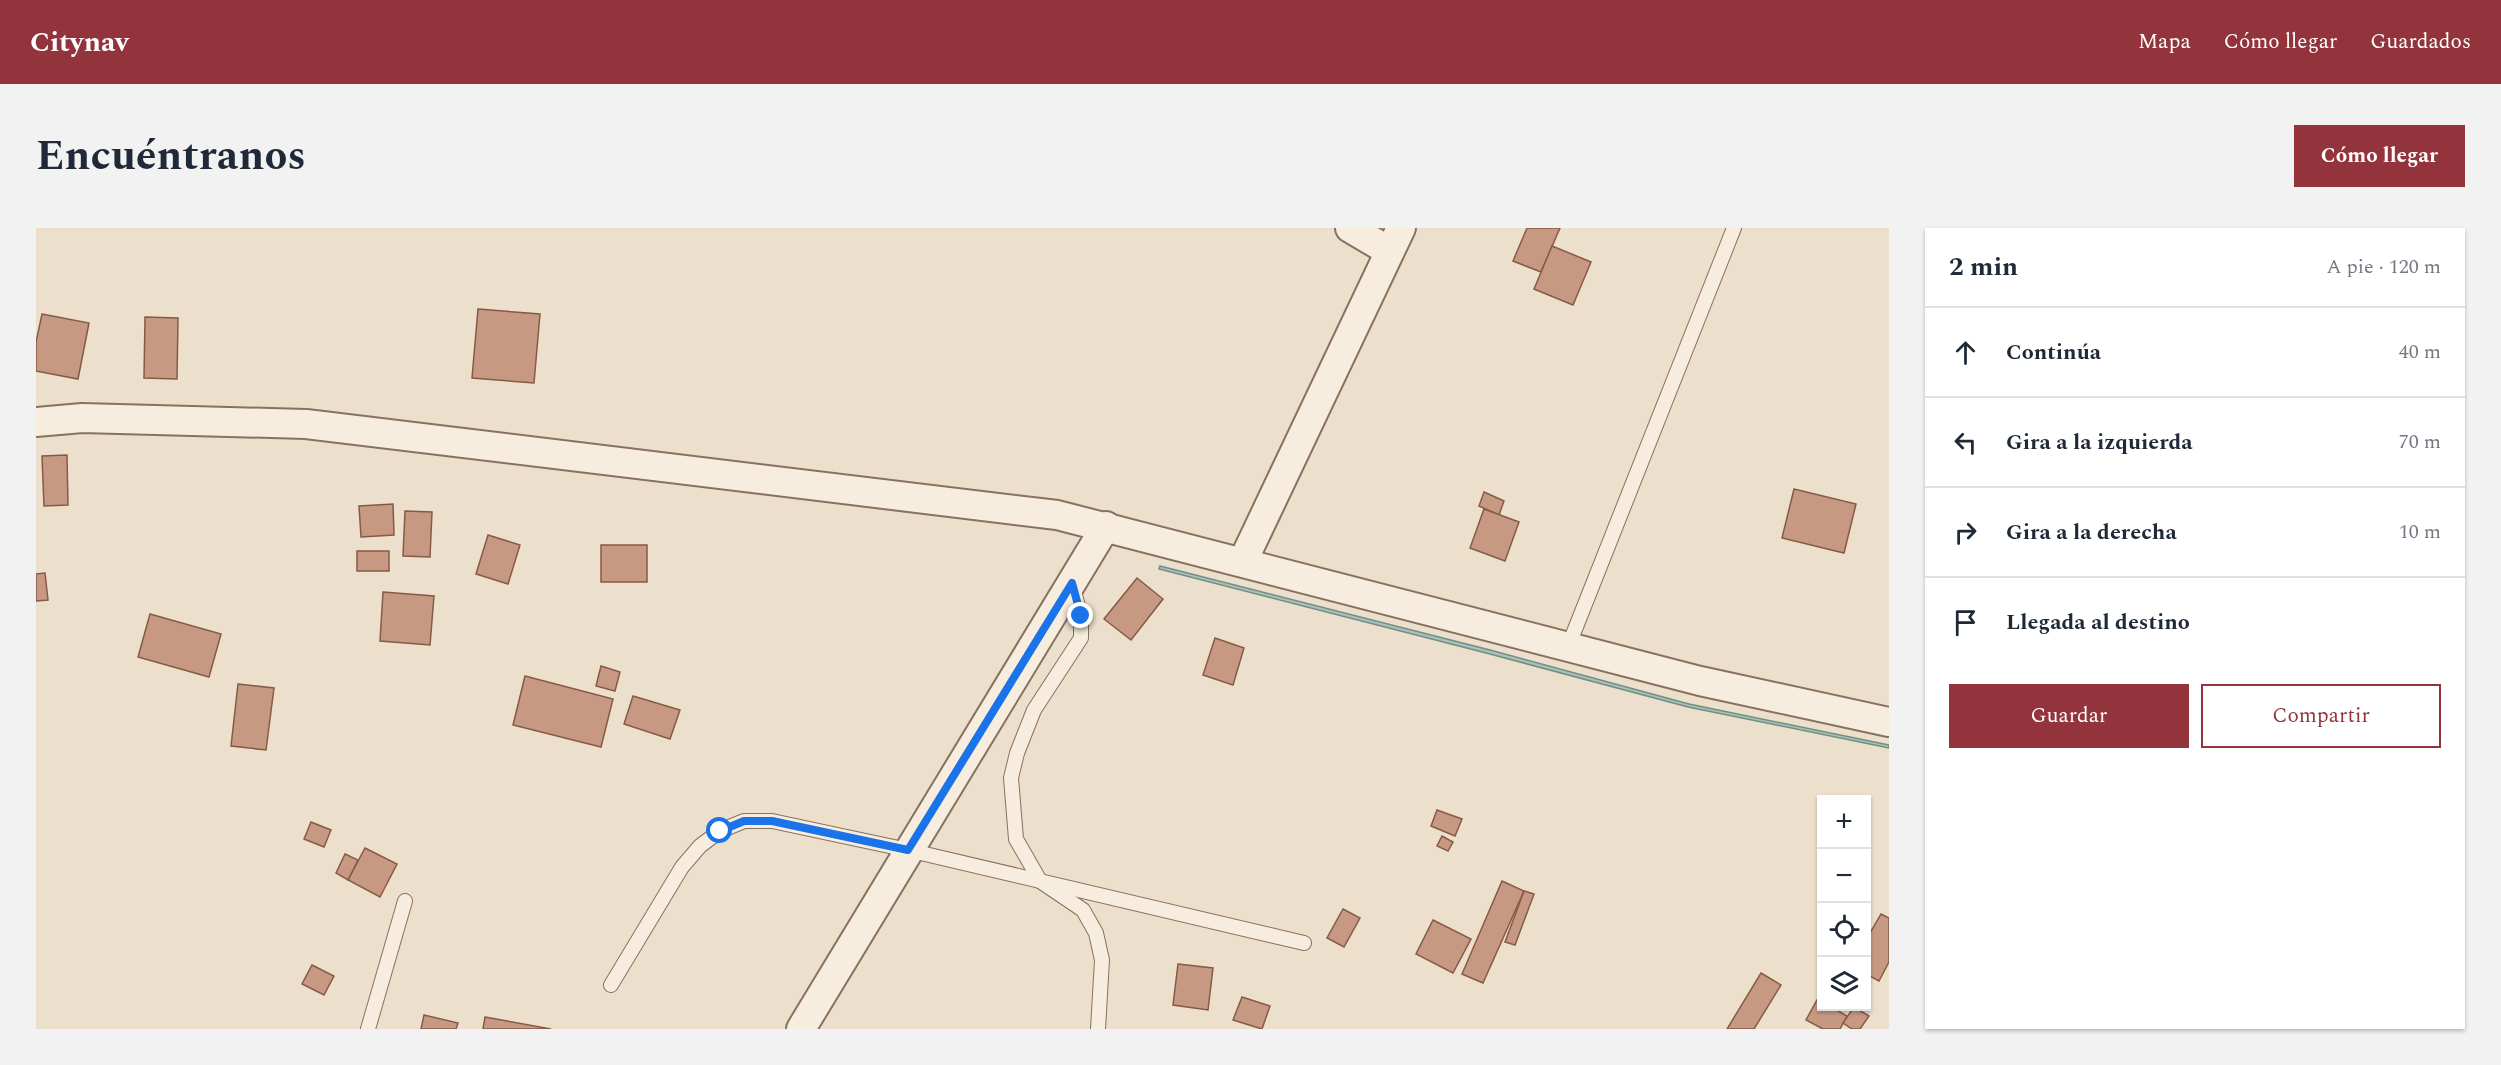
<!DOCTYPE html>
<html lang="es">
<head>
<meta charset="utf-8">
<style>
  body { margin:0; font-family:Spectral,serif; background:#f2f2f3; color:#1f2937 }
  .controls { position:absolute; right:18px; bottom:18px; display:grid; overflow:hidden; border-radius:0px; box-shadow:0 2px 4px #0004 }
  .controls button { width:54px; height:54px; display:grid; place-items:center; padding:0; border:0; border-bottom:2px solid #e0e1e3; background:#fff; color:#1f2937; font:30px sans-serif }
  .stop { position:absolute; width:18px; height:18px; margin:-14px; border:4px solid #1a73e8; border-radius:50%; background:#fff }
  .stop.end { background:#1a73e8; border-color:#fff; box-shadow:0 2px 6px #0008 }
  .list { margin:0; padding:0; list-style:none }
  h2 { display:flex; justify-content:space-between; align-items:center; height:78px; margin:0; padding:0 24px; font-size:26px }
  h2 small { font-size:20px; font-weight:400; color:#747a83 }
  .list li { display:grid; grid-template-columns:39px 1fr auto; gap:18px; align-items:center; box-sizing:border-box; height:90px; padding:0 24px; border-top:2px solid #e0e1e3 }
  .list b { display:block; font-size:22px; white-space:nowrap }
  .list em { font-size:20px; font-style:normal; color:#747a83 }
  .actions { display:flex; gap:12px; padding:18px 24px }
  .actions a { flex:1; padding:14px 0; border:2px solid #93343d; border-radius:0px; text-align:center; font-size:21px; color:#93343d }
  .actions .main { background:#93343d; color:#fff }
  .icon { flex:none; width:33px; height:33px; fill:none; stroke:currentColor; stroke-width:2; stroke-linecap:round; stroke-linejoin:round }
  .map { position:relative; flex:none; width:1853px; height:801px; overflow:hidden; border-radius:0px }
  header { display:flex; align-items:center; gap:36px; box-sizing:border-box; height:84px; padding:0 30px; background:#93343d; color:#fff }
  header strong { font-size:28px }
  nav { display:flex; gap:33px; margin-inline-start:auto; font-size:21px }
  .intro { display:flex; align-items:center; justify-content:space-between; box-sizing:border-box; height:144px; padding:0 36px }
  h1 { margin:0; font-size:42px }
  .button { padding:15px 27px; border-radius:0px; background:#93343d; color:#fff; font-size:21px; font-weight:700 }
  main { display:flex; gap:36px; padding:0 36px }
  aside { flex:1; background:#fff; border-radius:0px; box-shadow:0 2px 4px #0004 }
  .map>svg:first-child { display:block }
</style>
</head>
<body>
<header>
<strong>Citynav</strong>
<nav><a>Mapa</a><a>Cómo llegar</a><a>Guardados</a></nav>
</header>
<div class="intro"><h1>Encuéntranos</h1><a class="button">Cómo llegar</a></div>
<main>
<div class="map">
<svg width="1853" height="801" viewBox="0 0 1853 801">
  <rect width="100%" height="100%" fill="#ecdfcb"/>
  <path fill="#abc1b8" stroke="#718f85" stroke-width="1.5" d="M 1124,338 L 1454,422 L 1653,476 L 1853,517 L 1853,520 L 1652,479 L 1454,426 L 1123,341 Z"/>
  <g fill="#c79983" stroke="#865a47" stroke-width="1.5">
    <path d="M 1491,0 L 1524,0 L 1505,44 L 1477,33 Z"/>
    <path d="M 1516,18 L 1555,34 L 1537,77 L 1498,61 Z"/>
    <path d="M 442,81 L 504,86 L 498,155 L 436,150 Z"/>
    <path d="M 6,86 L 53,95 L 42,151 L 0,143 L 0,114 Z"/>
    <path d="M 109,89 L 142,90 L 141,151 L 108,150 Z"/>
    <path d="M 31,227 L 32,277 L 8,278 L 6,228 Z"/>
    <path d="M 1758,261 L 1820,276 L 1808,325 L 1746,310 Z"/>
    <path d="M 1448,264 L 1468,273 L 1463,287 L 1443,278 Z"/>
    <path d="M 357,276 L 358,307 L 325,309 L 323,278 Z"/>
    <path d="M 1448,281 L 1483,294 L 1469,333 L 1434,320 Z"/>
    <path d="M 369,283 L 396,284 L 394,329 L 367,328 Z"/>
    <path d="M 452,307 L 484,317 L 472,356 L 440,346 Z"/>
    <rect x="565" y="317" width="46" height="37"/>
    <rect x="321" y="323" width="32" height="20"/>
    <path d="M 9,345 L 12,372 L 0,373 L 0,346 Z"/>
    <path d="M 1101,350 L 1127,371 L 1095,412 L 1068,391 Z"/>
    <path d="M 347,364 L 398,368 L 394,417 L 344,413 Z"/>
    <path d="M 114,386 L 185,406 L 173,449 L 102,429 Z"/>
    <path d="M 1179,410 L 1208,420 L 1197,457 L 1167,447 Z"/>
    <path d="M 565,438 L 584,444 L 579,463 L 560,458 Z"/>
    <path d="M 489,448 L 577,471 L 565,519 L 477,497 Z"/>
    <path d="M 202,456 L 238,460 L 230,522 L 195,518 Z"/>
    <path d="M 597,468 L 644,482 L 634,511 L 588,496 Z"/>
    <path d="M 1401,582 L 1426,591 L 1419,608 L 1395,598 Z"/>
    <path d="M 275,594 L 295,602 L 288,619 L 268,611 Z"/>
    <path d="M 1406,608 L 1417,614 L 1412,623 L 1401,618 Z"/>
    <path d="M 329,620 L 361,636 L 344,669 L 312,652 Z"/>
    <path d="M 309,626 L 322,632 L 312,652 L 300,645 Z"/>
    <path d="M 1466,653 L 1488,663 L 1447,755 L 1426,746 Z"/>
    <path d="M 1488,663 L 1498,666 L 1479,717 L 1469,714 Z"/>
    <path d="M 1307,681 L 1324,690 L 1308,719 L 1291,710 Z"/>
    <path d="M 1845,686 L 1853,690 L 1853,734 L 1843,753 L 1830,746 L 1830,712 Z"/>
    <path d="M 1397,692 L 1435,711 L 1417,745 L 1380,726 Z"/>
    <path d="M 1142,736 L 1177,740 L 1172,782 L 1137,777 Z"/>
    <path d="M 276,737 L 298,748 L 288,767 L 266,756 Z"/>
    <path d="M 1725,745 L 1745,757 L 1718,801 L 1691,801 Z"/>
    <path d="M 1206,769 L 1234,778 L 1226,801 L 1197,792 Z"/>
    <path d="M 1781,772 L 1786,774 L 1786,778 L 1794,778 L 1811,788 L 1804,801 L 1787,801 L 1770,792 Z"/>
    <path d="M 1818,779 L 1833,788 L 1824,801 L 1816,801 L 1807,795 Z"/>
    <path d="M 388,787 L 422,795 L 420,801 L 385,801 Z"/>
    <path d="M 449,789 L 515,801 L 447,801 Z"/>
  </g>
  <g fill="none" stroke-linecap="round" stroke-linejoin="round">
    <defs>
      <g id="lane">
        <path d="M 1036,357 L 1045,388 L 1045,410 L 998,482 L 981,525 L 975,550 L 980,611 L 1004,653 L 1047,682 L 1060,705 L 1066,732 L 1062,801"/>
        <path d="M 1532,419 L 1698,0"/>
        <path d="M 575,757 L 646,639 L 664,618 L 684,603 L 708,593 L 736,593 L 872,622 L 1268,715"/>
        <path d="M 332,801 L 369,673"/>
      </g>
      <g id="street">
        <path d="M 1314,0 L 1353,23"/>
        <path d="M 0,194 L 46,190 L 270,196 L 1021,287 L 1664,453 L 1853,494"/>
        <path d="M 1207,333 L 1365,0"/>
        <path d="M 765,801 L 1070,298"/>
      </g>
    </defs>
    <use href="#lane" stroke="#887160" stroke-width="16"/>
    <use href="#street" stroke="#887160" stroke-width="32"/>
    <use href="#lane" stroke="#f7edde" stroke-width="14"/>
    <use href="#street" stroke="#f7edde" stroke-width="28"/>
  </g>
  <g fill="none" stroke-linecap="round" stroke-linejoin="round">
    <path stroke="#1a73e8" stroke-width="8" d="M 684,603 L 708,593 L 736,593 L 872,622 L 1036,355 L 1045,388"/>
  </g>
</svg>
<div class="controls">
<button>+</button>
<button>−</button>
<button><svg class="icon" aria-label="locate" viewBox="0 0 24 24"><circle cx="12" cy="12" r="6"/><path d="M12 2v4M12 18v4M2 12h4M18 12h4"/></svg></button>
<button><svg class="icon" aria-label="layers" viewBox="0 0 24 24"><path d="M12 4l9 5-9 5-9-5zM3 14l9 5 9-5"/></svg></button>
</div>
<div class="stop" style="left:684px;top:603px"></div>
<div class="stop end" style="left:1045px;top:388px"></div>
</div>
<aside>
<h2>2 min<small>A pie · 120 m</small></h2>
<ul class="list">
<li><svg class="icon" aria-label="ahead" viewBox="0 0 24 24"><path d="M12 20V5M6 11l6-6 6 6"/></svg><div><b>Continúa</b></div><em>40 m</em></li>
<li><svg class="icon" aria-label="left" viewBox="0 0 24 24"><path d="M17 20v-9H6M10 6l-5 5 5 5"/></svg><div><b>Gira a la izquierda</b></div><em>70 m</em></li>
<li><svg class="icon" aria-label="right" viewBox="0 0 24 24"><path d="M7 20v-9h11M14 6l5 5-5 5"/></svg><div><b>Gira a la derecha</b></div><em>10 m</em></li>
<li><svg class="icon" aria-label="arrive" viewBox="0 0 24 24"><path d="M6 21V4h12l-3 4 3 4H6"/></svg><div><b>Llegada al destino</b></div></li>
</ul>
<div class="actions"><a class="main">Guardar</a><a>Compartir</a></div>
</aside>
</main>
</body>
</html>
